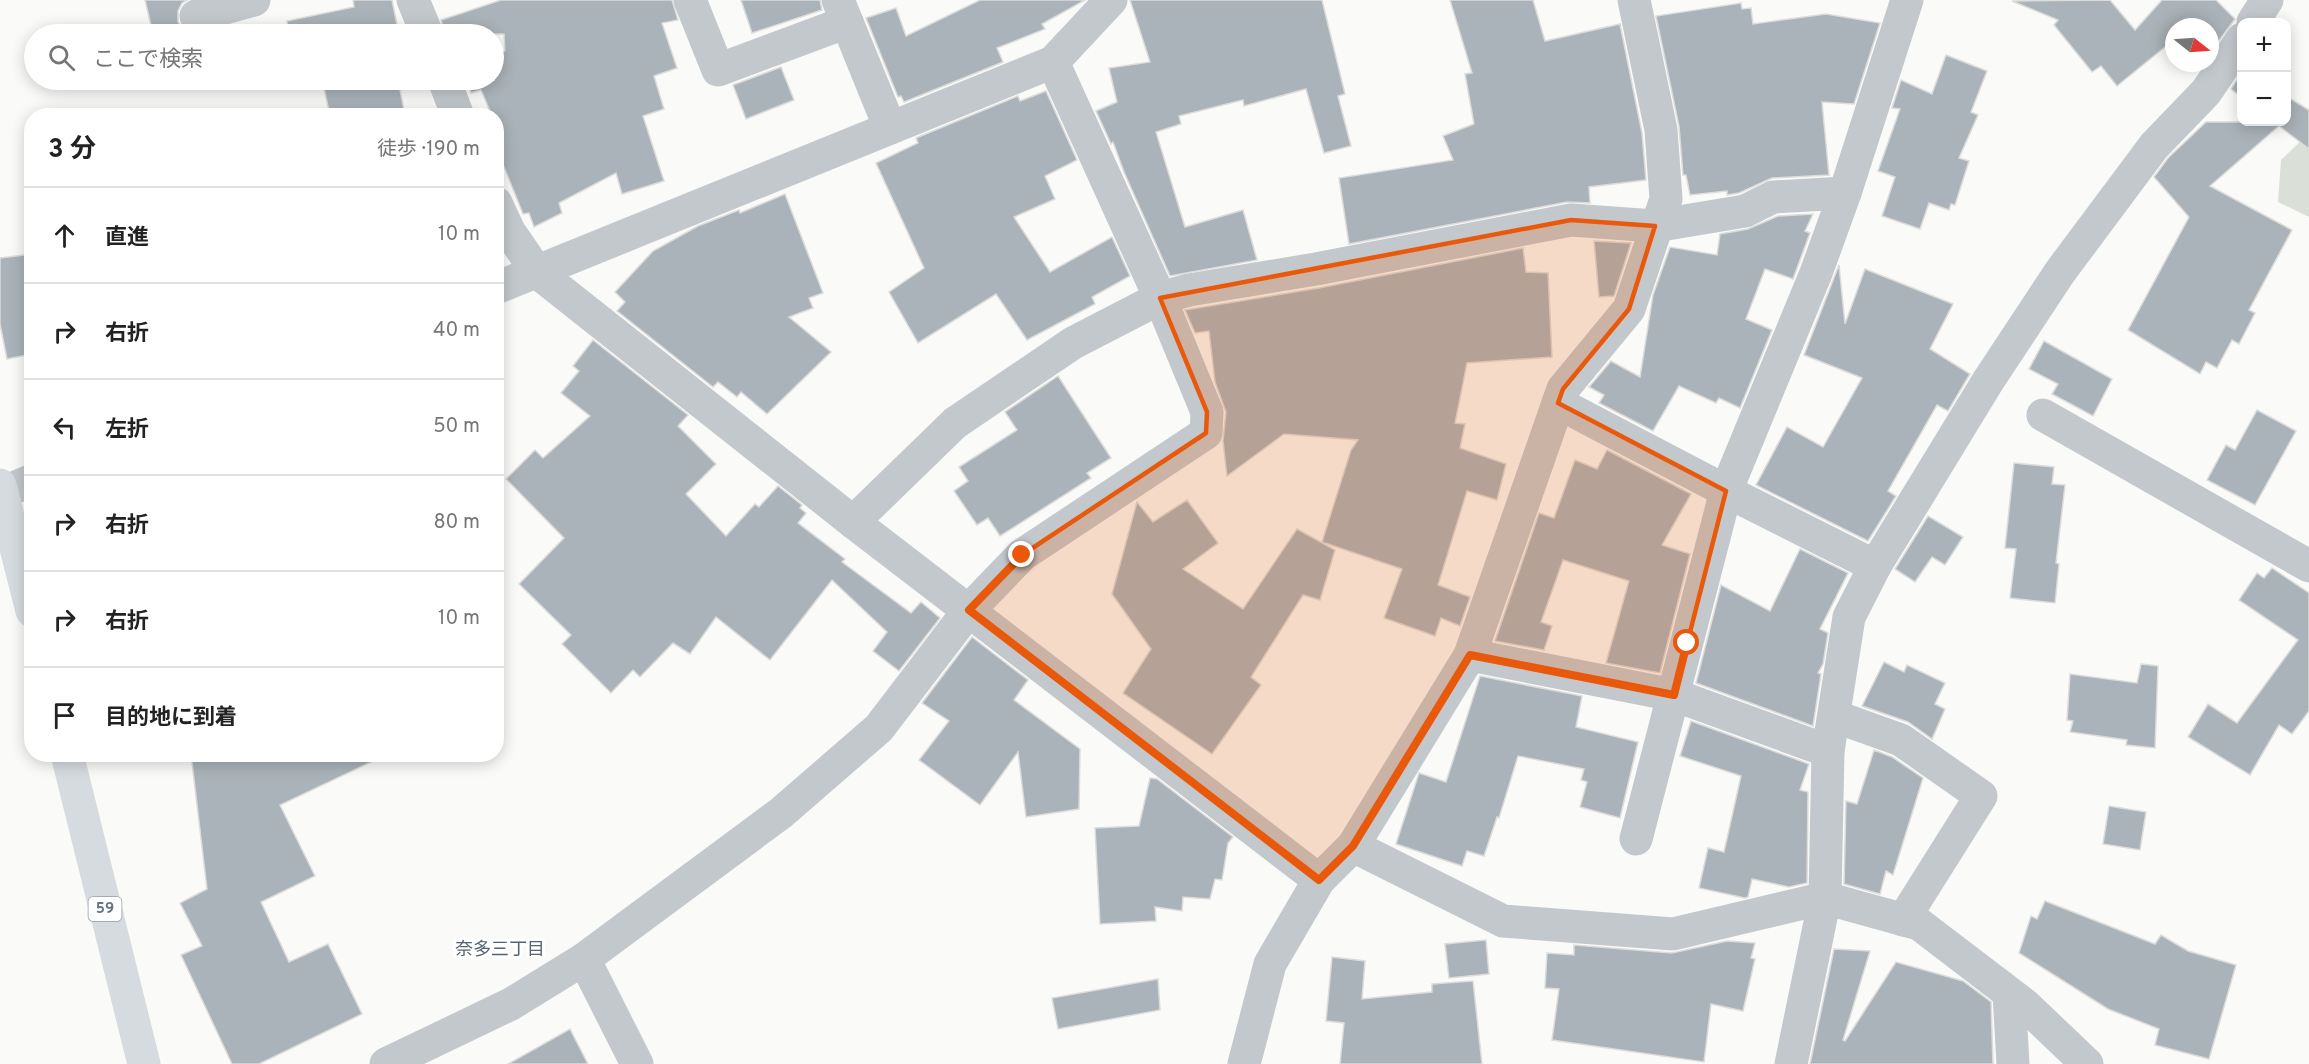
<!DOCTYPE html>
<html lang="ja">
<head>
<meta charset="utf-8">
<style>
  body { margin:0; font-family:Overpass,"Noto Sans JP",sans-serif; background:#f6f6f6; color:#222 }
  .controls { position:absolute; right:18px; top:18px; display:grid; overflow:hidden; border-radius:12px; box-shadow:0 3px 15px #0003 }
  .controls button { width:54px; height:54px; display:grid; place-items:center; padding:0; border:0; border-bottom:2px solid #e0e0e0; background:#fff; color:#222; font:30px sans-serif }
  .compass { position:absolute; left:2165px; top:18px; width:54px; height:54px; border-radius:50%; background:#fff; box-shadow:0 3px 15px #0003; rotate:107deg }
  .stop { position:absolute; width:18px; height:18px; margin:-14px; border:4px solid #ea580c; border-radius:50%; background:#fff }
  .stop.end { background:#ea580c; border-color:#fff; box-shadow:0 2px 6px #0008 }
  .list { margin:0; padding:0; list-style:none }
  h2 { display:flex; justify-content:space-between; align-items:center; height:78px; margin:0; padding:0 24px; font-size:26px }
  h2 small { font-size:20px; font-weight:400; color:#767676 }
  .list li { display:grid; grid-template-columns:39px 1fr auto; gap:18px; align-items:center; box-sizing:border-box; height:96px; padding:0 24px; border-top:2px solid #e0e0e0 }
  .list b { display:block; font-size:22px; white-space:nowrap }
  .list em { font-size:20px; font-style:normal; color:#767676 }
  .icon { flex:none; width:33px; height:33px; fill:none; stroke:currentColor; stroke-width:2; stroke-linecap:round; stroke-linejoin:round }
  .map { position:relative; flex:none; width:2309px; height:1064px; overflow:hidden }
  .search { position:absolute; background:#fff; box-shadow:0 3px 15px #0003; left:24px; top:24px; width:480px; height:66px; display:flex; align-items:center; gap:15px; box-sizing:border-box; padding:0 21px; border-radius:33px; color:#767676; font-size:22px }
  .panel { position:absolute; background:#fff; box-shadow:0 3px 15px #0003; left:24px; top:108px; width:480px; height:654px; border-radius:24px }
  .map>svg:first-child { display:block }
</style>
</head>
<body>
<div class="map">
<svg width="2309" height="1064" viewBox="0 0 2309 1064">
  <rect width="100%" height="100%" fill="#fafaf8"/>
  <path fill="#dadfd7" d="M 2309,133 L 2309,217 L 2278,202 L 2281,160 Z"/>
  <g fill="#aab3b9" stroke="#dcdcda" stroke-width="1.5">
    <path d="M 145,0 L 187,0 L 182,3 L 178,11 L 178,22 L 183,30 L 191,34 L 199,34 L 153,34 Z"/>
    <path d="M 353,0 L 392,0 L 399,34 L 288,34 L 287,21 L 354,7 Z"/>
    <path d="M 501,0 L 672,0 L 678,20 L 662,23 L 677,68 L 654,76 L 664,109 L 643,116 L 664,181 L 622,194 L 616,173 L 559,203 L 562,213 L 534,227 L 529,213 L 523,214 L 496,147 L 496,116 L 492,116 L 481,90 L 471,93 L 467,80 L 494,80 L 494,53 L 505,51 L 504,34 L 445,34 L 441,20 Z"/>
    <path d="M 741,0 L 820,0 L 822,10 L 752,33 Z"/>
    <path d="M 980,0 L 1085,0 L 1042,24 L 1045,29 L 997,48 L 1003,62 L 904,102 L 901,96 L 898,97 L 866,18 L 896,8 L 906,36 Z"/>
    <path d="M 1130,0 L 1322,0 L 1345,94 L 1338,96 L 1351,146 L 1324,153 L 1306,89 L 1244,106 L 1243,100 L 1179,116 L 1181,124 L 1156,132 L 1185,227 L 1243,210 L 1257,260 L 1170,276 L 1124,172 L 1113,142 L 1111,144 L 1096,111 L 1117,102 L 1109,68 L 1150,62 Z"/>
    <path d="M 1450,0 L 1533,0 L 1545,41 L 1620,24 L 1642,133 L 1646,180 L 1589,187 L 1590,203 L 1567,202 L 1349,244 L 1339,178 L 1453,160 L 1443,136 L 1474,124 L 1465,74 L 1472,73 Z"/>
    <path d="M 2110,0 L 2135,30 L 2162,0 L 2216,0 L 2235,19 L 2210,53 L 2210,27 L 2174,27 L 2174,46 L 2170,43 L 2117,86 L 2101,66 L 2092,72 L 2054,25 L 2058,20 L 2012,1 Z"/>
    <path d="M 1741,3 L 1742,9 L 1751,8 L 1753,24 L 1826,14 L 1880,23 L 1854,104 L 1822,102 L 1829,175 L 1772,178 L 1739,193 L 1727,195 L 1727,191 L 1690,195 L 1686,175 L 1683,175 L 1679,126 L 1656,16 Z"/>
    <path d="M 1946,55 L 1987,71 L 1971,112 L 1978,115 L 1959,158 L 1969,161 L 1955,205 L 1951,204 L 1949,210 L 1929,203 L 1920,229 L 1882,216 L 1895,177 L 1878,171 L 1900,109 L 1892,108 L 1901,80 L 1932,94 Z"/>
    <path d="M 781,67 L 794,100 L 746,119 L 733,85 Z"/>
    <path d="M 2241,73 L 2241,97 L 2231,89 Z"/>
    <path d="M 364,80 L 398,80 L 404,110 L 380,116 L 330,116 L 324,88 Z"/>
    <path d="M 1046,91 L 1077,160 L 1045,176 L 1055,199 L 1014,217 L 1050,272 L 1112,237 L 1130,276 L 1092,297 L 1095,304 L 1027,340 L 996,294 L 918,343 L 889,292 L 924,268 L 876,163 L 918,143 L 916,138 L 1018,96 L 1020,101 Z"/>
    <path d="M 2286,96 L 2309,110 L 2309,149 L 2279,126 L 2210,186 L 2292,230 L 2249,310 L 2255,313 L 2239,344 L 2232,340 L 2217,368 L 2206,362 L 2200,374 L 2128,330 L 2189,217 L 2154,177 L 2168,158 L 2206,122 L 2286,122 Z"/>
    <path d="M 785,194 L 823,293 L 809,298 L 813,308 L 789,317 L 831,352 L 767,414 L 741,392 L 737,397 L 718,382 L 713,387 L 617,311 L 625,302 L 615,292 L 653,251 L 698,226 L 739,210 L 740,213 Z"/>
    <path d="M 1813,214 L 1805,231 L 1810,233 L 1793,279 L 1765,269 L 1746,319 L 1772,330 L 1740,408 L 1719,398 L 1716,403 L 1679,386 L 1653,431 L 1599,403 L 1604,395 L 1589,387 L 1611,361 L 1640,377 L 1653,295 L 1670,247 L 1717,255 L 1720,234 L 1748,229 L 1778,216 Z"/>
    <path d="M 1594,241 L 1631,243 L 1614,296 L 1599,297 Z"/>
    <path d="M 1523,248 L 1526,272 L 1548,273 L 1552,357 L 1467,363 L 1455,423 L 1465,424 L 1460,448 L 1506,464 L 1497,500 L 1467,491 L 1438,585 L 1470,597 L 1460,626 L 1441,618 L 1435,636 L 1384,618 L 1402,569 L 1322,542 L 1351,450 L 1358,440 L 1284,434 L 1227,476 L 1223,441 L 1226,412 L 1215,382 L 1209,331 L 1195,333 L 1185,310 L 1319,288 Z"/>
    <path d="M 32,254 L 32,354 L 7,359 L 0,324 L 0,258 Z"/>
    <path d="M 1839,265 L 1845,324 L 1865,269 L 1953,304 L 1930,349 L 1970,374 L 1948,411 L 1937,405 L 1888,491 L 1896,496 L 1868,541 L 1756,485 L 1787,427 L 1823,447 L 1862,378 L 1804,355 Z"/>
    <path d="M 593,340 L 688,415 L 678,426 L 716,464 L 686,494 L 726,536 L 755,504 L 759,507 L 778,486 L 802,505 L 800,508 L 806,513 L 798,523 L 845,559 L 842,562 L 911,613 L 921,602 L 940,618 L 899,671 L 873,651 L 887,632 L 832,580 L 770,660 L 716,617 L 690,654 L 673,643 L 640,677 L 633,670 L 611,693 L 562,644 L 571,635 L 519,584 L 564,538 L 506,479 L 535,450 L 543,458 L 590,416 L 561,393 L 579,371 L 573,366 Z"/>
    <path d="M 2044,341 L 2112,379 L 2093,416 L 2052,394 L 2058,384 L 2029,369 Z"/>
    <path d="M 1058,376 L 1111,458 L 1087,473 L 1091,478 L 1000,536 L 988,518 L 977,525 L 954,491 L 968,481 L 959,467 L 1017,430 L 1005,412 Z"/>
    <path d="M 2257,410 L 2296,431 L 2255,505 L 2207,480 L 2226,445 L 2235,450 Z"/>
    <path d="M 1607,450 L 1691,494 L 1662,545 L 1690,554 L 1660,673 L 1606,663 L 1629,581 L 1563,560 L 1541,622 L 1552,626 L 1544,650 L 1495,641 L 1539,513 L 1554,518 L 1575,460 L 1597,469 Z"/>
    <path d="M 2014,463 L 2054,467 L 2052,484 L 2065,485 L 2056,563 L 2059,564 L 2055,603 L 2010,598 L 2016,549 L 2005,548 Z"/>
    <path d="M 1187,500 L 1218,543 L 1183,569 L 1243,609 L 1297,529 L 1335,550 L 1320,600 L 1303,595 L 1251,677 L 1261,685 L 1212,754 L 1123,693 L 1151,649 L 1112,594 L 1137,502 L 1153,522 Z"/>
    <path d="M 1928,516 L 1963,537 L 1945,565 L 1932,557 L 1915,582 L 1895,569 Z"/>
    <path d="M 1800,549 L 1848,573 L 1820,629 L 1828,633 L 1823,664 L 1818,673 L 1821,674 L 1813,726 L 1696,683 L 1721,585 L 1770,611 Z"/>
    <path d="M 2272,568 L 2309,593 L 2309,711 L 2292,734 L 2279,725 L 2250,775 L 2188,737 L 2208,704 L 2237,723 L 2298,640 L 2239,600 L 2257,573 L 2264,578 Z"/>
    <path d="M 972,637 L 1028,680 L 1014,700 L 1080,749 L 1079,809 L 1026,817 L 1018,752 L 980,805 L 919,760 L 949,721 L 922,703 Z"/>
    <path d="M 1884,662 L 1904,672 L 1907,665 L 1945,683 L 1935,704 L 1945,709 L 1932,739 L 1908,722 L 1862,706 Z"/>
    <path d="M 2141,664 L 2158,666 L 2155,748 L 2126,745 L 2127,740 L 2070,732 L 2073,721 L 2067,720 L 2070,674 L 2137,683 Z"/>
    <path d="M 1480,676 L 1582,696 L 1576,727 L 1638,742 L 1620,818 L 1580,807 L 1587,782 L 1581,780 L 1584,769 L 1518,756 L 1499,818 L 1497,817 L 1484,856 L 1467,851 L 1462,866 L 1396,844 L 1419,773 L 1446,782 Z"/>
    <path d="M 1691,721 L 1809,764 L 1800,790 L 1808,792 L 1807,883 L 1789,887 L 1752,879 L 1748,897 L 1745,898 L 1699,888 L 1708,848 L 1724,852 L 1741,776 L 1680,756 Z"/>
    <path d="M 1874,750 L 1892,757 L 1923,778 L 1893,875 L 1886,871 L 1880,894 L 1844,884 L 1846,801 L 1857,804 Z"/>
    <path d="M 191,754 L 388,754 L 280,805 L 315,876 L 261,902 L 289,962 L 328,944 L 362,1014 L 259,1064 L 232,1064 L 181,955 L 202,946 L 180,903 L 207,889 Z"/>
    <path d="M 1150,778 L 1157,779 L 1233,837 L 1228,843 L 1222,880 L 1215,879 L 1210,899 L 1183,897 L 1182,911 L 1155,907 L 1156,921 L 1100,924 L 1095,828 L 1139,826 Z"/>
    <path d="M 2109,806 L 2146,812 L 2140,850 L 2103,844 Z"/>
    <path d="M 2045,901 L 2155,944 L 2161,935 L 2188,951 L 2236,965 L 2209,1059 L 2155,1045 L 2159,1029 L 2108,1009 L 2019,953 L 2031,916 L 2037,919 Z"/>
    <path d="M 1486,940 L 1489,974 L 1449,978 L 1445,944 Z"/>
    <path d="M 1727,941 L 1755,943 L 1751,958 L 1755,959 L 1743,1011 L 1711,1004 L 1704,1062 L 1552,1040 L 1559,989 L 1545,988 L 1547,953 L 1574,955 L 1574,945 L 1672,953 Z"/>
    <path d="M 1834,949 L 1870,951 L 1843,1040 L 1845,1041 L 1896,962 L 1963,981 L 1991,1002 L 1993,1064 L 1810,1064 Z"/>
    <path d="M 1332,957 L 1365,961 L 1362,999 L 1432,992 L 1432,984 L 1473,981 L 1482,1064 L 1340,1064 L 1344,1023 L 1326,1021 Z"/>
    <path d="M 1158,979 L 1160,1010 L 1058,1029 L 1052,998 Z"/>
    <path d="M 570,1029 L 588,1064 L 508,1064 Z"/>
  </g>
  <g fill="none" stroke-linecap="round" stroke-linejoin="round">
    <g stroke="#c3c8cc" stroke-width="33">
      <path d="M 413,0 L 427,34"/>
      <path d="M 690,0 L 718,70 L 847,22"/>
      <path d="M 838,0 L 890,128"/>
      <path d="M 196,16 L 254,0"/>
      <path d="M 2253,22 L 2267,0"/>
      <path d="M 444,80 L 458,116"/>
      <path d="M 496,203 L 509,231 L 537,272 L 853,522 L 1319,880"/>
      <path d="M 496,288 L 1053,62 L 1111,0"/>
      <path d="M 1558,403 L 1726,491 L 1875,566"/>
      <path d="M 2043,415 L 2309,566"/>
      <path d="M 0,494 L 32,480"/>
      <path d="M 853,522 L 955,423 L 1073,343 L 1160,298 L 1189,290 L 1316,269 L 1571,220 L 1655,226 L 1745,211 L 1773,197 L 1845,193 L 1907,0"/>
      <path d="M 1470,655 L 1674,695 L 1828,751"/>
      <path d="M 1834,716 L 1901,740 L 1981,796 L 1903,920"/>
      <path d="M 1636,839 L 1726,491 L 1816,273 L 1845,193"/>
      <path d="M 1353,846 L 1503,921 L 1673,934 L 1825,898 L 1919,924 L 2025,1005 L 2087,1064"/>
      <path d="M 584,959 L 637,1064"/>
      <path d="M 2009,994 L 2013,1064"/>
      <path d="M 386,1064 L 511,1004 L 584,959 L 781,813 L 879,728 L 969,610 L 1022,555 L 1206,433 L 1207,412 L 1160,298 L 1053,62"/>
      <path d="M 1244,1064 L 1270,964 L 1319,880 L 1353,846 L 1470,655 L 1563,389 L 1629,309 L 1666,199 L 1661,130 L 1634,0"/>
      <path d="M 1791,1064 L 1825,898 L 1828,751 L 1849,617 L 1875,566 L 1988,381 L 2060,272 L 2154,146 L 2206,92 L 2242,39"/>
    </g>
    <g stroke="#d6dbdf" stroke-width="33">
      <path d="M 0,485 L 32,611"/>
      <path d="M 67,754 L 144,1064"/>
    </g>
  </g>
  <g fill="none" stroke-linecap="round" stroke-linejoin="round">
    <path stroke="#ea580c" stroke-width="8" d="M 1022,555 L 969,610 L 1319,880 L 1353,846 L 1470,655 L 1674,695 L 1687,643"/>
  </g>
  <path fill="#e8590c" fill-opacity="0.2" stroke="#e8590c" stroke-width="4.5" stroke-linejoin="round" d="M 1571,220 L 1655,226 L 1629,309 L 1563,389 L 1558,403 L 1726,491 L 1674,695 L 1470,655 L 1353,846 L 1319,880 L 969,610 L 1022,555 L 1206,433 L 1207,412 L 1160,298 Z"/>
  <g text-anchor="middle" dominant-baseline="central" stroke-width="6" stroke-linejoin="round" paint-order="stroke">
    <rect fill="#fff" stroke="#939fa8" stroke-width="1.5" x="88.5" y="897" width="33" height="24" rx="4.5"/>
    <g font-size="15" font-weight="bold" fill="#657683">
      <text x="105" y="909">59</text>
    </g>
    <g font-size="18" fill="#57646e" stroke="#fff">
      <text x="500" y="950">奈多三丁目</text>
    </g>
  </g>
</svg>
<div class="controls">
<button>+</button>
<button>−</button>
</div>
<svg class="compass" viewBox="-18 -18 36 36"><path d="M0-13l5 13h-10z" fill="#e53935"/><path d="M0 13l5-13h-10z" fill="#767676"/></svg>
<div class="stop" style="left:1687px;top:643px"></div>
<div class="stop end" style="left:1022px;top:555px"></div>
<div class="search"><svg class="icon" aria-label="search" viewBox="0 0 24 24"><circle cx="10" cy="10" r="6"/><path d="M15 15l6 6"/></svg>ここで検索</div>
<section class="panel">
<h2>3 分<small>徒歩 · 190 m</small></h2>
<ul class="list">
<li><svg class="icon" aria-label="ahead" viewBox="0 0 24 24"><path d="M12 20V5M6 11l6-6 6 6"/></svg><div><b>直進</b></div><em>10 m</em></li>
<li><svg class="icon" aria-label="right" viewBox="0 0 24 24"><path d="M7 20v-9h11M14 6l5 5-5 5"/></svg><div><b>右折</b></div><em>40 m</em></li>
<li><svg class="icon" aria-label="left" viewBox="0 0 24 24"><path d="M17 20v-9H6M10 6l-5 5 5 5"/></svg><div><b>左折</b></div><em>50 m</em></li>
<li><svg class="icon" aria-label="right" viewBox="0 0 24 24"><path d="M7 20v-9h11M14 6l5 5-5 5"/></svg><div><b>右折</b></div><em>80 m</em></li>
<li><svg class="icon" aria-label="right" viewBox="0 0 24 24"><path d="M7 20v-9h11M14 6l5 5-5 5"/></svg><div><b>右折</b></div><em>10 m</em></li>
<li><svg class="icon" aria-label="arrive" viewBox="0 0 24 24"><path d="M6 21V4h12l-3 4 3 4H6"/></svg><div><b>目的地に到着</b></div></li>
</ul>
</section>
</div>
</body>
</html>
